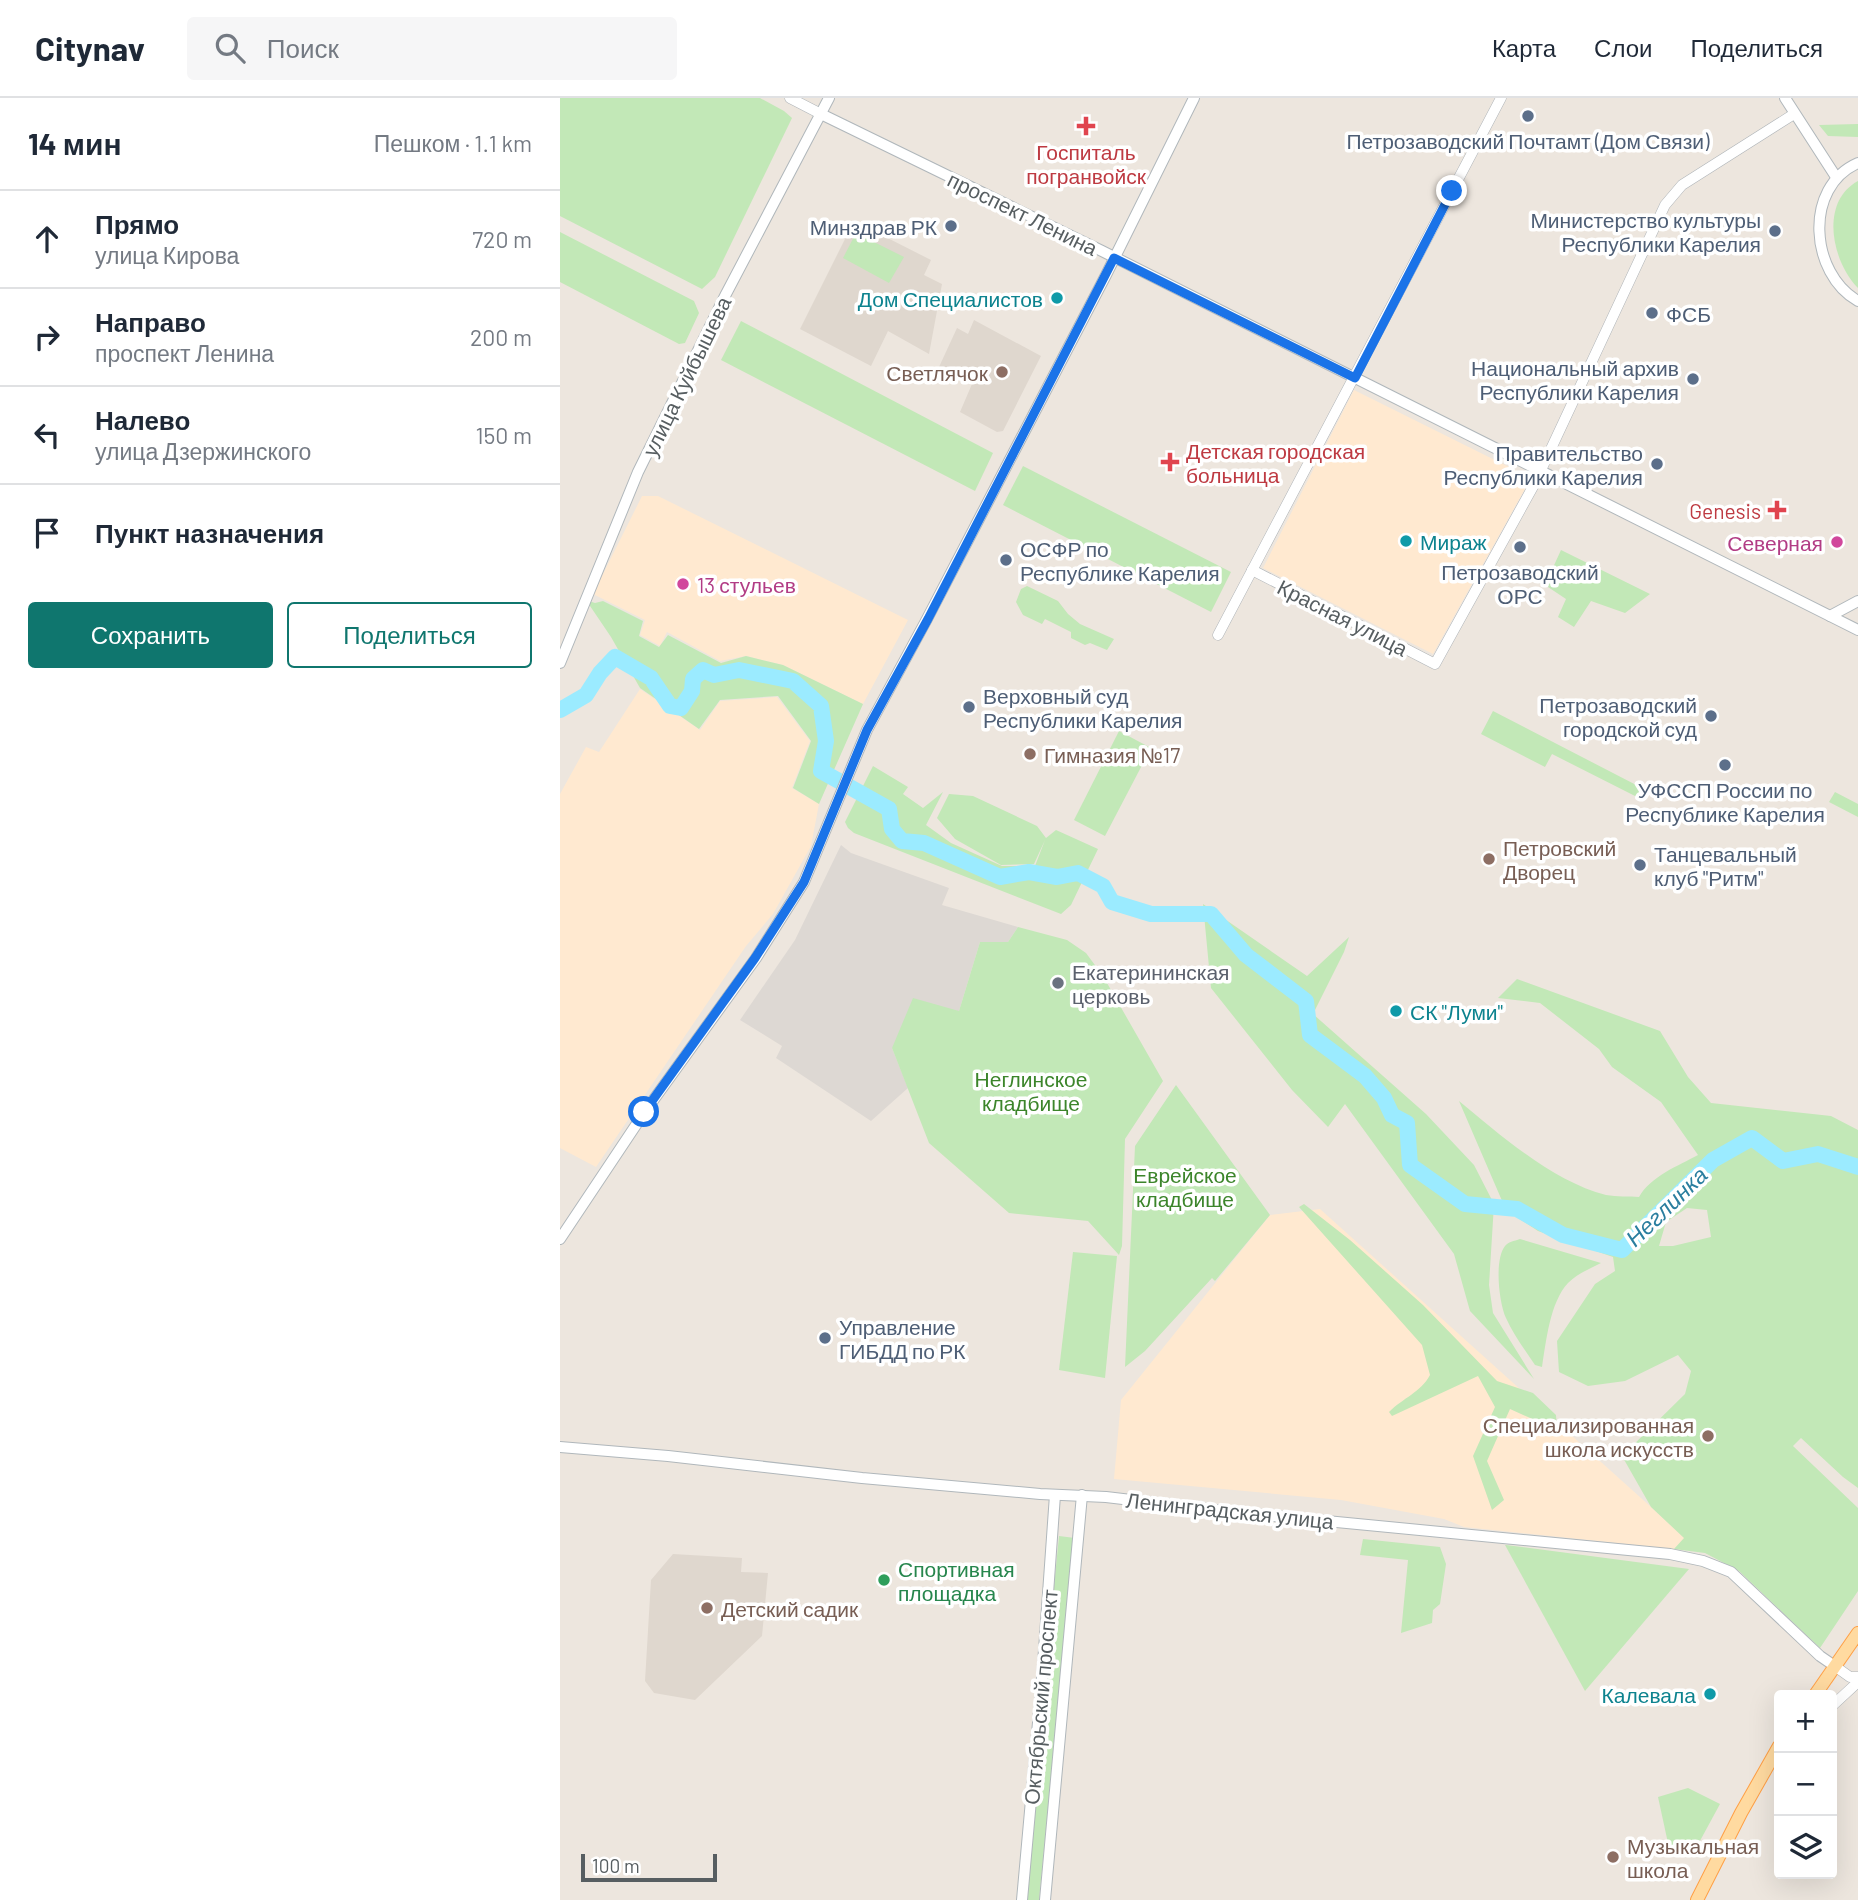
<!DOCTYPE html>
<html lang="ru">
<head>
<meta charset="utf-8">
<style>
  body { margin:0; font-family:Barlow,sans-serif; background:#f6f6f7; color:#1f2937 }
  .controls { position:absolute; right:21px; bottom:21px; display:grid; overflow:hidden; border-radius:7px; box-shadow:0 7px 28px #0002 }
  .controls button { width:63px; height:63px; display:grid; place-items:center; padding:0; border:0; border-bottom:2px solid #e0e1e3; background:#fff; color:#1f2937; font:35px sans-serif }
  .scale { position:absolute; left:21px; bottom:18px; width:136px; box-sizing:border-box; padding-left:7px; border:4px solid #575e61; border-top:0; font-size:19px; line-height:24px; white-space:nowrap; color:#575e61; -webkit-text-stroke:5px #fff; paint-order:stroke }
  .stop { position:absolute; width:21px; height:21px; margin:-16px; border:5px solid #1a73e8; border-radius:50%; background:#fff }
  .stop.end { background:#1a73e8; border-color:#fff; box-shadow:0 2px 7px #0008 }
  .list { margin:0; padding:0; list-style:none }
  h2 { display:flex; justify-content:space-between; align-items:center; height:91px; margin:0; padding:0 28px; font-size:30px }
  h2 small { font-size:23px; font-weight:400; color:#747a83 }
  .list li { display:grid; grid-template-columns:46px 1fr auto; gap:21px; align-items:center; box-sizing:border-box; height:98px; padding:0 28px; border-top:2px solid #e0e1e3 }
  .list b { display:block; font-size:26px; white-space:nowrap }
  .list p { margin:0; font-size:23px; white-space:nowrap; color:#747a83 }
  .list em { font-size:23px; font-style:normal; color:#747a83 }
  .actions { display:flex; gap:14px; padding:21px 28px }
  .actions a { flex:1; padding:16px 0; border:2px solid #0f766e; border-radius:7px; text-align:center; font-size:24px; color:#0f766e }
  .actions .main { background:#0f766e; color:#fff }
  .icon { flex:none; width:38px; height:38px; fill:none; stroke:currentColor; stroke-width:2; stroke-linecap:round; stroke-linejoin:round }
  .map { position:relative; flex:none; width:1298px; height:1802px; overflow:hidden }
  header { display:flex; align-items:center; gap:42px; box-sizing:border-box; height:98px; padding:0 35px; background:#fff; border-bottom:2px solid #e0e1e3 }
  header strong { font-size:33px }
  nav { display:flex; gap:38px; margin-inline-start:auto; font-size:24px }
  .search { width:490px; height:63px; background:#f6f6f7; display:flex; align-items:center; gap:18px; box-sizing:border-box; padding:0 24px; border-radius:7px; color:#747a83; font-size:26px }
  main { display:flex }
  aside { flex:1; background:#fff }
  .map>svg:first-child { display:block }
</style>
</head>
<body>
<header>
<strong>Citynav</strong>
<div class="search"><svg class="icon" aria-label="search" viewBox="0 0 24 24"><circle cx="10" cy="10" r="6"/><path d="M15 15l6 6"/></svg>Поиск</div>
<nav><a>Карта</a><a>Слои</a><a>Поделиться</a></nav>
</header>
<main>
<aside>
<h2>14 мин<small>Пешком · 1.1 km</small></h2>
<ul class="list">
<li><svg class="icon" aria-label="ahead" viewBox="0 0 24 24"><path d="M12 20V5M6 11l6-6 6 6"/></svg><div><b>Прямо</b><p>улица Кирова</p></div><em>720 m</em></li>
<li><svg class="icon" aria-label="right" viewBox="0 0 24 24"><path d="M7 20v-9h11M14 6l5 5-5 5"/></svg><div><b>Направо</b><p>проспект Ленина</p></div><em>200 m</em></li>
<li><svg class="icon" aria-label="left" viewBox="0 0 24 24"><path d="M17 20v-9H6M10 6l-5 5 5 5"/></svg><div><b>Налево</b><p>улица Дзержинского</p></div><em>150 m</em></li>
<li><svg class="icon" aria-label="arrive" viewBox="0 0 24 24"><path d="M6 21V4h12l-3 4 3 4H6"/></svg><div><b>Пункт назначения</b></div></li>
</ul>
<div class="actions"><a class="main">Сохранить</a><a>Поделиться</a></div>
</aside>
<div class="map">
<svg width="1298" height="1802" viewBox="0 0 1298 1802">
  <rect width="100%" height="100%" fill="#ede6de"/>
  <g fill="#ffe9d0">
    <path d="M 794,292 L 971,380 L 873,556 L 703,470 Z"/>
    <path d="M 82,398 L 98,398 L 348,522 L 303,606 L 223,567 L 186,558 L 160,563 L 107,534 L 100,548 L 80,537 L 85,522 L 33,496 Z"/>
    <path d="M 80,591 L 140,632 L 160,603 L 217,599 L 250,643 L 232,690 L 259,706 L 251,748 L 213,816 L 186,848 L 36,1069 L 0,1050 L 0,696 L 26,649 L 39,654 Z"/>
    <path d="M 760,1111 L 1091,1409 L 1125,1440 L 1114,1451 L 904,1429 L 884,1421 L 781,1402 L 554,1381 L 561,1302 L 710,1117 Z"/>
  </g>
  <path fill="#ddd8d3" d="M 281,747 L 291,755 L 389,790 L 382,807 L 458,829 L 448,844 L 420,844 L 399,913 L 332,950 L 348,990 L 311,1023 L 216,960 L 222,948 L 180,922 L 235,842 Z"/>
  <g fill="#dfd7ce">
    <path d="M 294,123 L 371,162 L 364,177 L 382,186 L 369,256 L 328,233 L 311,268 L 240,231 Z"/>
    <path d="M 414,222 L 481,258 L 443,333 L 437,334 L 400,314 L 412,286 L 379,269 L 397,230 L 408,236 Z"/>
    <path d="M 113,1456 L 182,1460 L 181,1474 L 208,1475 L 202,1538 L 135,1602 L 94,1595 L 85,1583 L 91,1482 Z"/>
  </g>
  <g fill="#c2e8b7" fill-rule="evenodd">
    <path d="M 0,0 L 200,0 L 224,13 L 232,20 L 155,179 L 142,191 L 0,118 Z"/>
    <path d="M 1298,26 L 1298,39 L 1268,38 L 1259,27 Z"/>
    <path d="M 1298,83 L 1298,190 C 1272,164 1259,104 1298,83 Z"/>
    <path d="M 0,134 L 134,203 L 139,215 L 125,245 L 119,246 L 0,184 Z"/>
    <path d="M 296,135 L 344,159 L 329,185 L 283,160 Z"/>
    <path d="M 181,223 L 433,355 L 415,393 L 161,262 Z"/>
    <path d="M 463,368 L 671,474 L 651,514 L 443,407 Z"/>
    <path d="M 1001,452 L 1090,496 L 1065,515 L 1031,503 L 1014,529 L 998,519 L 1006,501 L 985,487 Z"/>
    <path d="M 467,488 L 498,503 L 508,516 L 520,526 L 554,541 L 547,552 L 530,545 L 525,547 L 511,540 L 511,534 L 485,521 L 482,526 L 463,517 L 456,504 L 461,491 Z"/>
    <path d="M 26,502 L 35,505 L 43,503 L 83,523 L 79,538 L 99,549 L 108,537 L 161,565 L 186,558 L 223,567 L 303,606 L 259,706 L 233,690 L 251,643 L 218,598 L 160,602 L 139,631 L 80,590 L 51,539 Z"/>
    <path d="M 933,613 L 1082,690 L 1077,699 L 992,656 L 985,669 L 921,636 Z"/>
    <path d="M 559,633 L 591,650 L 545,738 L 514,722 Z"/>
    <path d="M 313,668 L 348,689 L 343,696 L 363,710 L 383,694 L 366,727 L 391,745 L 442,768 L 475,768 L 485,742 L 474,766 L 441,767 L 395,741 L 377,720 L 389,696 L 413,698 L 477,728 L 486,740 L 496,732 L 538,751 L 511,807 L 501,816 L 294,735 L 288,730 L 285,724 Z"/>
    <path d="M 1275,694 L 1298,706 L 1298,719 L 1269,704 Z"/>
    <path d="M 643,806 L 747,878 L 789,839 L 784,854 L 753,916 L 866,1016 L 914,1067 L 934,1106 L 929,1187 L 933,1215 L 974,1281 L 910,1213 L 894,1156 L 785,1006 L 768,1029 L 732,992 L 651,890 Z"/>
    <path d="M 458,829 L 507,842 L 526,855 L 543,878 L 603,983 L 565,1041 L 562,1148 L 559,1157 L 528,1123 L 449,1115 L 369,1045 L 332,950 L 353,900 L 399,913 L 420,844 L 448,844 Z"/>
    <path d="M 957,881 L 1100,933 L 1128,979 L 1151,1005 L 1271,1018 L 1298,1032 L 1298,1390 L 1283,1379 L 1241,1340 L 1233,1348 L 1298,1410 L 1298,1493 L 1260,1550 L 1179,1473 L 1145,1455 L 1114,1451 L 1124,1440 L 1091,1409 L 1062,1358 L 1125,1296 L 1131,1273 L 1118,1257 L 1065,1283 L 1028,1288 L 999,1274 L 997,1243 L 1035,1186 L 1055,1173 L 1053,1159 L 978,1133 L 946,1112 L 899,1003 C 940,1037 994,1084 1046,1097 C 1057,1099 1069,1098 1079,1099 C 1091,1078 1118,1068 1138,1057 L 1101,1004 L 1052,969 L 1039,951 L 980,905 L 938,900 ZM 1127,1110 L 1147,1112 L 1151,1139 L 1113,1148 L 1099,1148 L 1106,1124 Z"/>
    <path d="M 616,987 L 710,1117 L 655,1183 L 652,1180 L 585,1253 L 565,1269 L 575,1048 Z"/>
    <path d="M 744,1106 L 790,1142 L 863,1207 L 937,1283 L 973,1295 L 996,1317 L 997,1332 L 950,1311 L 927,1363 L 944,1402 L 932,1412 L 913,1358 L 935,1309 L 918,1278 L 832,1318 L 829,1314 C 843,1300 861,1294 870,1277 L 862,1247 L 739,1109 Z"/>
    <path d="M 960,1141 L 1041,1165 C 1029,1171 1017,1176 1008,1185 C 990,1204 986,1244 982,1269 L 975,1267 C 965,1252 953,1236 946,1220 C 939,1205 934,1162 945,1148 C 948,1144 954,1143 960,1141 Z"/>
    <path d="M 513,1154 L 557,1158 L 545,1280 L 499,1272 Z"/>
    <path d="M 499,1438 L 515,1440 L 479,1802 L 463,1802 Z"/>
    <path d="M 803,1441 L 880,1449 L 886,1466 L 880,1506 L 873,1512 L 872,1525 L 841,1535 L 848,1462 L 800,1457 Z"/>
    <path d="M 945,1447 L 946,1447 L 1129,1471 L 1025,1593 Z"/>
    <path d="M 1128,1690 L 1160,1706 L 1135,1752 L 1111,1759 L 1098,1699 Z"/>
  </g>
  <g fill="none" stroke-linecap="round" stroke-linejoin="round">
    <path stroke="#9bebff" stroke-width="16" d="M 0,612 L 26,597 L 40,575 L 55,559 L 91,580 L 110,608 L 121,610 L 132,593 L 133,581 L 143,572 L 154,577 L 179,572 L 233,583 L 261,608 L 266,643 L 261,673 L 329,711 L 332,731 L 342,743 L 364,745 L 440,779 L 469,774 L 497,779 L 518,775 L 543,788 L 552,804 L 591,816 L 651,816 L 686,857 L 746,903 L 750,937 L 805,978 L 824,1000 L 832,1017 L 847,1025 L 850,1067 L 905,1106 L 957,1111 L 1003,1137 L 1062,1152 L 1153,1062 L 1192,1040 L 1223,1063 L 1258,1056 L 1298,1069"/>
    <defs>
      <g id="tertiary">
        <path d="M 230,0 L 261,16"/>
        <path d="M 692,472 L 875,566 L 975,385 L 1105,107 L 1122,87 L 1234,16"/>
        <path d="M 658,537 L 941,0"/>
        <path d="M 1276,1569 L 1290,1579 L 1298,1579"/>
        <path d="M 1272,1608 L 1298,1584"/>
      </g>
      <g id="secondary">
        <path d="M 1225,0 L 1276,79"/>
        <path d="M 261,16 L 542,153 L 1298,532"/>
        <path d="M 1298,65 C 1243,89 1250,176 1298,203"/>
        <path d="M 1270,518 L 1298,503"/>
        <path d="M 0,565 L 78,374 L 166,196 L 269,0"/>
        <path d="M 0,1141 L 84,1015 L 196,860 L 244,784 L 307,632 L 367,521 L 546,177 L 634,0"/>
        <path d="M 0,1349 L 108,1358 L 302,1380 L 480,1396 L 546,1399 L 672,1414 L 1110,1456 L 1143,1463 L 1171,1474 L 1260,1558 L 1276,1569"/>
        <path d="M 462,1802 L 482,1580 L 495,1397"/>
        <path d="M 485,1802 L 522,1397"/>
      </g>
      <g id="primary">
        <path d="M 1255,1597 L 1298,1535"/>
        <path d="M 1137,1802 L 1181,1715 L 1219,1648"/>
      </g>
    </defs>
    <use href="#tertiary" stroke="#afb4b8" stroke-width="11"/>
    <use href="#secondary" stroke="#b0b7bb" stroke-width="12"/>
    <use href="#primary" stroke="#ff9f44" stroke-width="14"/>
    <use href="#tertiary" stroke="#fff" stroke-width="10"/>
    <use href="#secondary" stroke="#fff" stroke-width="10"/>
    <use href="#primary" stroke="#ffdaa0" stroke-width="12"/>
  </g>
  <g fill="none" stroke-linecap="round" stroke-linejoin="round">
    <path stroke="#1a73e8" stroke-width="9" d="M 84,1014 L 195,860 L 244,784 L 307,632 L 368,521 L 554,160 L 795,280 L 892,93"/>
  </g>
  <g fill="#5c6f8a" stroke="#fff" stroke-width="2.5">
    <circle cx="968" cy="18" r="7"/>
    <circle cx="391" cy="128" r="7"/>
    <circle cx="1215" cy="133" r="7"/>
    <circle cx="1092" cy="215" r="7"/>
    <circle cx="1133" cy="281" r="7"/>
    <circle cx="1097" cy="366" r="7"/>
    <circle cx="960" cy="449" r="7"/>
    <circle cx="446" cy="462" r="7"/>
    <circle cx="409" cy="609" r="7"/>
    <circle cx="1151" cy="618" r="7"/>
    <circle cx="1165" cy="667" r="7"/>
    <circle cx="1080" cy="767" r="7"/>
    <circle cx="265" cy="1240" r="7"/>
  </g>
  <g fill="#e0444e" stroke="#fff" stroke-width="2.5">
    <path d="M522.5 17.5h7v7h7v7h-7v7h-7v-7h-7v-7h7z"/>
    <path d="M606.5 353.5h7v7h7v7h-7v7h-7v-7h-7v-7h7z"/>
    <path d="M1213.5 401.5h7v7h7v7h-7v7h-7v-7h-7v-7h7z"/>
  </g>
  <g fill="#0f9aa8" stroke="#fff" stroke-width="2.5">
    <circle cx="497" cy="200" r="7"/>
    <circle cx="846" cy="443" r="7"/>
    <circle cx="836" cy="913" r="7"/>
    <circle cx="1150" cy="1596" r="7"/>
  </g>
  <g fill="#8d6e63" stroke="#fff" stroke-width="2.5">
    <circle cx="442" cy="274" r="7"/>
    <circle cx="470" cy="656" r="7"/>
    <circle cx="929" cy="761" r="7"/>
    <circle cx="1148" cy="1338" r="7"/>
    <circle cx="147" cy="1510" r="7"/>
    <circle cx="1053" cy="1759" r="7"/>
  </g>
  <g fill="#d1479c" stroke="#fff" stroke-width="2.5">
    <circle cx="1277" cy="444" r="7"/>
    <circle cx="123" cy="486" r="7"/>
  </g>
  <circle fill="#6b7280" stroke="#fff" stroke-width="2.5" cx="498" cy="885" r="7"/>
  <circle fill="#2e9e5b" stroke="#fff" stroke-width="2.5" cx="324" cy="1482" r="7"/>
  <g text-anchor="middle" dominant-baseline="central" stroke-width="7" stroke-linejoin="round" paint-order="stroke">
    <g font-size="21" fill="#4e5e75" stroke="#fff" text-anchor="end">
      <text x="968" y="42" text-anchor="middle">Петрозаводский Почтамт (Дом Связи)</text>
      <text x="1201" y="121">Министерство культуры<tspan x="1201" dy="24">Республики Карелия</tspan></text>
      <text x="377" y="128">Минздрав РК</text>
      <text x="1106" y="215" text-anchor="start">ФСБ</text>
      <text x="1119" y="269">Национальный архив<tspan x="1119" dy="24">Республики Карелия</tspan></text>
      <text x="1083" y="354">Правительство<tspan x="1083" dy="24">Республики Карелия</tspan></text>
      <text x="460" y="450" text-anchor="start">ОСФР по<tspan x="460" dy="24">Республике Карелия</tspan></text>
      <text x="960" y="473" text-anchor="middle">Петрозаводский<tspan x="960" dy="24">ОРС</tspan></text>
      <text x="423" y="597" text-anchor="start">Верховный суд<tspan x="423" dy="24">Республики Карелия</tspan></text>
      <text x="1137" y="606">Петрозаводский<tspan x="1137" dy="24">городской суд</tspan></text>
      <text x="1165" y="691" text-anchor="middle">УФССП России по<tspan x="1165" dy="24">Республике Карелия</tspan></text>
      <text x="1094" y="755" text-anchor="start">Танцевальный<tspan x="1094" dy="24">клуб "Ритм"</tspan></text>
      <text x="279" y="1228" text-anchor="start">Управление<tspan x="279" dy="24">ГИБДД по РК</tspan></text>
    </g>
    <g font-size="21" fill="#be3a42" stroke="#fff">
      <text x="526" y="53">Госпиталь<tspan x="526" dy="24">погранвойск</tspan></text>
      <text x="626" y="352" text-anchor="start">Детская городская<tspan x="626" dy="24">больница</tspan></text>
      <text x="1201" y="412" text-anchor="end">Genesis</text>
    </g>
    <g font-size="21" fill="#575e61" stroke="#fff">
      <text transform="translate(463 115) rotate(26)">проспект Ленина</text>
      <text transform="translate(126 278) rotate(-64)">улица Куйбышева</text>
      <text transform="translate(783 519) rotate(27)">Красная улица</text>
      <text transform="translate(670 1412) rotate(6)">Ленинградская улица</text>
      <text transform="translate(480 1599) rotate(-85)">Октябрьский проспект</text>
    </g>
    <g font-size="21" fill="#0d838f" stroke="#fff" text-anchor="end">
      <text x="483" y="200">Дом Специалистов</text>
      <text x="860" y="443" text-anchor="start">Мираж</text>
      <text x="850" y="913" text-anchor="start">СК "Луми"</text>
      <text x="1136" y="1596">Калевала</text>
    </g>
    <g font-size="21" fill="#785e54" stroke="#fff" text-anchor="start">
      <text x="428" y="274" text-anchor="end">Светлячок</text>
      <text x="484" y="656">Гимназия №17</text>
      <text x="943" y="749">Петровский<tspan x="943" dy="24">Дворец</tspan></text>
      <text x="1134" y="1326" text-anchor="end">Специализированная<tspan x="1134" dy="24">школа искусств</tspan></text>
      <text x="161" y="1510">Детский садик</text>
      <text x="1067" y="1747">Музыкальная<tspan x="1067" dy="24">школа</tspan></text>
    </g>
    <g font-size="21" fill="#b23c85" stroke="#fff" text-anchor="end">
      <text x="1263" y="444">Северная</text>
      <text x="137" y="486" text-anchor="start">13 стульев</text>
    </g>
    <g font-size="21" fill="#5b616d" stroke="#fff" text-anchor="start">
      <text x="512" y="873">Екатерининская<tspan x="512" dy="24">церковь</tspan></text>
    </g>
    <g font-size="21" fill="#3c852b" stroke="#fff">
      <text x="471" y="980">Неглинское<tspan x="471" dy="24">кладбище</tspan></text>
      <text x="625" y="1076">Еврейское<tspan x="625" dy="24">кладбище</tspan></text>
    </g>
    <g font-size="21" fill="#27864d" stroke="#fff" text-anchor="start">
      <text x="338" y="1470">Спортивная<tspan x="338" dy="24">площадка</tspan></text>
    </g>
    <g font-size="23" font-style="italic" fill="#2a7e9f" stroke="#fff">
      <text transform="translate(1106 1108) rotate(-44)">Неглинка</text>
    </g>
  </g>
</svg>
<div class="controls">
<button>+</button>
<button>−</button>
<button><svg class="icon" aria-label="layers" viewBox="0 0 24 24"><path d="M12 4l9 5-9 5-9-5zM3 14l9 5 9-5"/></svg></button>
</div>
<div class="scale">100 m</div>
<div class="stop" style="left:84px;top:1014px"></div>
<div class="stop end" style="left:892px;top:93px"></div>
</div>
</main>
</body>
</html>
